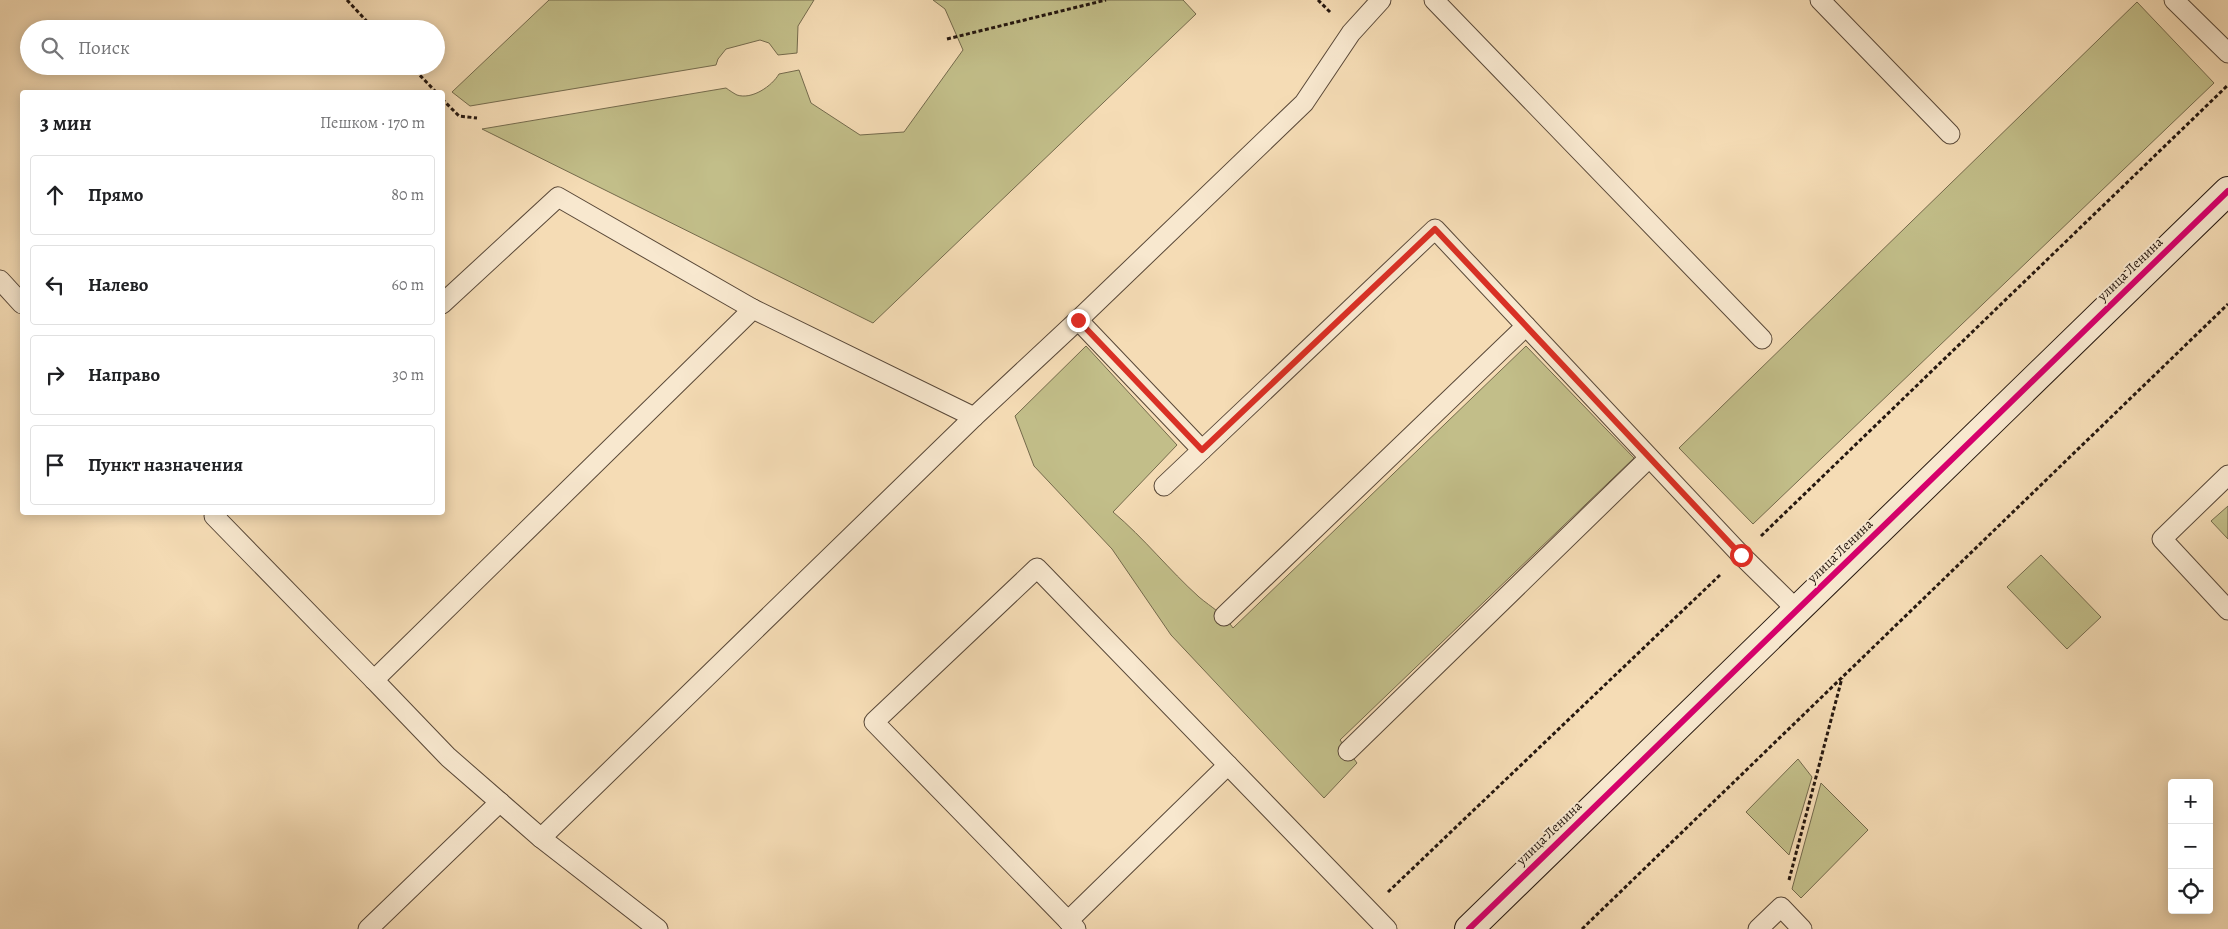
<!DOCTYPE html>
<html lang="ru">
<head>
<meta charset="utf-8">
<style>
  body { margin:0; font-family:Alegreya,serif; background:#f2f2f2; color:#202124 }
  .controls { position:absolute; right:15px; bottom:15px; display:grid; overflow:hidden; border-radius:5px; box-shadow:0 2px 12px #0003 }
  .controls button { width:45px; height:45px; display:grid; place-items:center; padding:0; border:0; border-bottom:1px solid #e0e0e0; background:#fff; color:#202124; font:25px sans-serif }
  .stop { position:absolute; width:15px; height:15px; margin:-11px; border:4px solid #d93025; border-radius:50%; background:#fff }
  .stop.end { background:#d93025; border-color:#fff; box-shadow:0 1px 5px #0008 }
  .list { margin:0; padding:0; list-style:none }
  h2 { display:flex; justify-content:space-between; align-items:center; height:65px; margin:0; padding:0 20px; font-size:21px }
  h2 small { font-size:16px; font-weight:400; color:#757577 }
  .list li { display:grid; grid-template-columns:32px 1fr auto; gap:15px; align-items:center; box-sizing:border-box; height:80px; margin:0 10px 10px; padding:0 10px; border:1px solid #e0e0e0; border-radius:5px }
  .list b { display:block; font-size:19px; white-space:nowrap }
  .list em { font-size:16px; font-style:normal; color:#757577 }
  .icon { flex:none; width:28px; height:28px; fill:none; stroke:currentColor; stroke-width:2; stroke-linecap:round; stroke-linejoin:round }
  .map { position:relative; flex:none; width:2228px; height:929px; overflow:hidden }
  .search { position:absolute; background:#fff; box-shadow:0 2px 12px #0003; left:20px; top:20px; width:425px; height:55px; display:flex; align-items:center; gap:12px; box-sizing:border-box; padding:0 18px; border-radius:28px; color:#757577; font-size:19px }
  .panel { position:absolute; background:#fff; box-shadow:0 2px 12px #0003; left:20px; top:90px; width:425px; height:425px; border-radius:5px }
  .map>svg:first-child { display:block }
</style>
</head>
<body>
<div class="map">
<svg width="2228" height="929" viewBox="0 0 2228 929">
  <rect width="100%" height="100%" fill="#f5dcb5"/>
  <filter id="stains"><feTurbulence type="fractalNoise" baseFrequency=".004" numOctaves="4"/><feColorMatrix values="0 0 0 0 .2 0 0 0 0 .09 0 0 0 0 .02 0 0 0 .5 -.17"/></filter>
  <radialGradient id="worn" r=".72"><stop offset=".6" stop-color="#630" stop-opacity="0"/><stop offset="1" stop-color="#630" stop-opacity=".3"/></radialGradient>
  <g fill="#c2be89" stroke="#746a4c">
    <path d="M 549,0 L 814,0 L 798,26 L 797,53 L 778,55 L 769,43 L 760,40 L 726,49 L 718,59 L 716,65 L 470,106 L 452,92 Z"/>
    <path d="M 933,0 L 1183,0 L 1196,14 L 873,323 L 482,129 L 726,88 C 729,90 733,93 737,95 C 752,100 772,86 779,74 L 799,70 L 811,103 L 860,135 L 904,132 L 963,50 L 945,9 Z"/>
    <path d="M 2137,2 L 2214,83 L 1753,524 L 1679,448 Z"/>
    <path d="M 1086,346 L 1177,445 L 1113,512 C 1144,538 1169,570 1199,597 C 1212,608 1223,613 1233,628 L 1526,346 L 1634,458 L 1340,740 L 1357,763 L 1324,798 L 1171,635 L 1112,549 L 1034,466 L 1015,416 Z"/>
    <path d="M 2228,506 L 2228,539 L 2211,521 Z"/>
    <path d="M 2041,555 L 2101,617 L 2067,649 L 2007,587 Z"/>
    <path d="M 1798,759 L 1812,777 L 1789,855 L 1746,812 Z"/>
    <path d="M 1821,783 L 1868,830 L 1801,898 L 1792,889 Z"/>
  </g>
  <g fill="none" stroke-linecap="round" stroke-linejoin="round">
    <defs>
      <g id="lane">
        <path d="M 1434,0 L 1762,339"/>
        <path d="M 1820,0 L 1950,134"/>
        <path d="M 2174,0 L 2228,53"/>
        <path d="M 0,280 L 22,304"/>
        <path d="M 442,304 L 558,197 L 753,309"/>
        <path d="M 1078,320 L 1202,450 L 1435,229 L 1741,555 L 1797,610"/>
        <path d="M 2228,475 L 2162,539 L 2228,610"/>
        <path d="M 1164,486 L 1202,450"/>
        <path d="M 218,512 L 214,516 L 374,680"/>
        <path d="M 1224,616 L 1526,326"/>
        <path d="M 1348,751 L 1649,458"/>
        <path d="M 541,838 L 448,757 L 374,680 L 753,309 L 974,417"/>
        <path d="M 1068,921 L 1228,765"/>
        <path d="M 368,929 L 500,802"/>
        <path d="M 658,929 L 541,838 L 974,417 L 1078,320 L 1304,103 L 1351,33 L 1381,0"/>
        <path d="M 1076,929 L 874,722 L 1037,568 L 1387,929"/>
        <path d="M 1758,929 L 1781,907 L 1802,929"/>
      </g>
      <path id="secondary" d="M 1469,929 L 2228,191"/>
    </defs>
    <use href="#lane" stroke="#594838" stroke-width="21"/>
    <use href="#secondary" stroke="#25170f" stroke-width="30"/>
    <g stroke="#25170f" stroke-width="3" stroke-dasharray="4 2.5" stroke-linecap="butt">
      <path d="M 347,0 L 374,29"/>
      <path d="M 1318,0 L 1331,13"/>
      <path d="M 947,39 L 1106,0"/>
      <path d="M 411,66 L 436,92"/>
      <path d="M 442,99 L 459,116 L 477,118"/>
      <path d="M 1761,536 L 2228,85"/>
      <path d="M 1789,880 L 1842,678"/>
      <path d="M 1388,892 L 1720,575"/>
      <path d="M 1582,929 L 2228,304"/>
    </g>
    <use href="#lane" stroke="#f8e8cf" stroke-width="19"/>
    <use href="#secondary" stroke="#f8e8cf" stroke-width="28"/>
    <defs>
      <path id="cycleway" d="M 1469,929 L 2228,191"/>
    </defs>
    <use href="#cycleway" stroke="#f8e8cf" stroke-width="9"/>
    <use href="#cycleway" stroke="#d6006c" stroke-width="6"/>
  </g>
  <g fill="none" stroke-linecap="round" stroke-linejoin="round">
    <path stroke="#d93025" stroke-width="6" d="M 1078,320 L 1202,450 L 1435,229 L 1741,555"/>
  </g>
  <g text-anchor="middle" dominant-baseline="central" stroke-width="4" stroke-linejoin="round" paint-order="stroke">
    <g font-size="14" fill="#25170f" stroke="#f8e8cf">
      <text transform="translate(2130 269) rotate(-44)">улица Ленина</text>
      <text transform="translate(1840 551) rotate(-44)">улица Ленина</text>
      <text transform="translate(1549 833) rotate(-44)">улица Ленина</text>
    </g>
  </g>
  <rect width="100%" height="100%" filter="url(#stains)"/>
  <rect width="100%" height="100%" fill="url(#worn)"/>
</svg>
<div class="controls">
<button>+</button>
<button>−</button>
<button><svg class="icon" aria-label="locate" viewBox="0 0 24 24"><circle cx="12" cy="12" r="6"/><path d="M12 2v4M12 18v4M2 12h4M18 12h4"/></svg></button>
</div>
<div class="stop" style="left:1741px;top:555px"></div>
<div class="stop end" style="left:1078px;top:320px"></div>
<div class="search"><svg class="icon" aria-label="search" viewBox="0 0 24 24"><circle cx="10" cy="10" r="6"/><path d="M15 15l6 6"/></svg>Поиск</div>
<section class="panel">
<h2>3 мин<small>Пешком · 170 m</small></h2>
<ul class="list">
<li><svg class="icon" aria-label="ahead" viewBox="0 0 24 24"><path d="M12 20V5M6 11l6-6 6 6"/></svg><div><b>Прямо</b></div><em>80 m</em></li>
<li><svg class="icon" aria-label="left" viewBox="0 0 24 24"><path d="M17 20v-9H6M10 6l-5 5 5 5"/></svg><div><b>Налево</b></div><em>60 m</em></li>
<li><svg class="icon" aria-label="right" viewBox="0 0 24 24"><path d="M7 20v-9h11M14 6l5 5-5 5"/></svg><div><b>Направо</b></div><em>30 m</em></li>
<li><svg class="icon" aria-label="arrive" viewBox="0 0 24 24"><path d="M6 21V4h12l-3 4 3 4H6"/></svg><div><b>Пункт назначения</b></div></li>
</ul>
</section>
</div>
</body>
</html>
